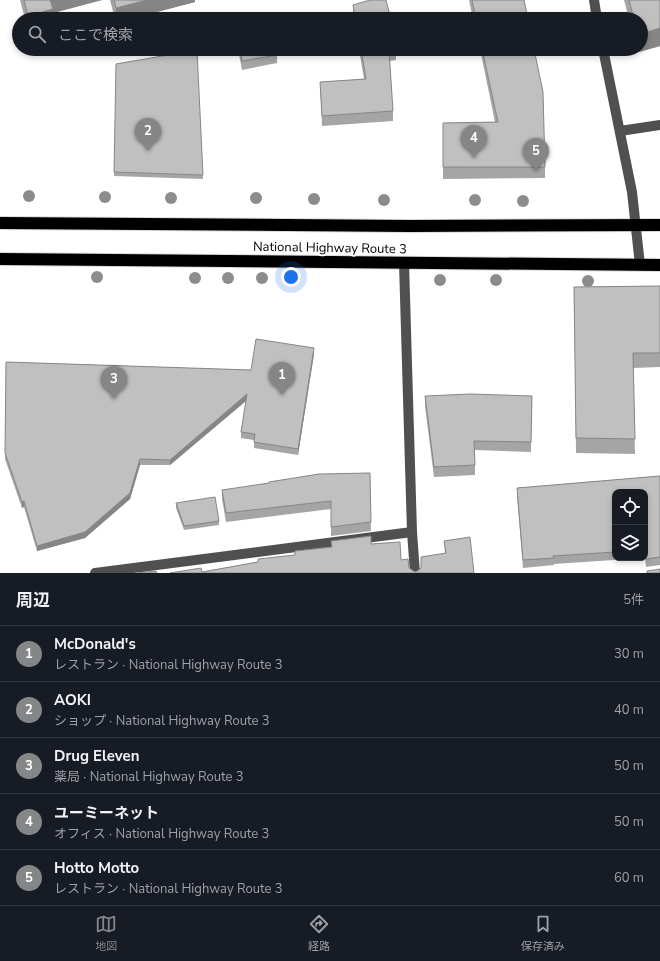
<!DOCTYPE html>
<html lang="ja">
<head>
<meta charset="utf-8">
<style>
  body { margin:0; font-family:"Nunito Sans","Noto Sans JP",sans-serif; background:#242831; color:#f1f3f6 }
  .controls { position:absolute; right:12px; bottom:12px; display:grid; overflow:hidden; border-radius:8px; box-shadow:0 2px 6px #0003 }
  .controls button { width:36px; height:36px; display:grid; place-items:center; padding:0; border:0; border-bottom:1px solid #363941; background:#171b24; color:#f1f3f6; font:20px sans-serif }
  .you { position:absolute; left:291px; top:277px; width:14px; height:14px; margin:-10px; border:3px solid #fff; border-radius:50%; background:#1a73e8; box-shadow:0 0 0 6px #1a73e833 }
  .badge { display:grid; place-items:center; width:26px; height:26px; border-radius:50%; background:#858687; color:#fff; font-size:13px; font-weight:700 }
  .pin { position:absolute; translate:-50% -33px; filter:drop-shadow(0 1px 2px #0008) }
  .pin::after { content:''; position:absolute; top:21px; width:14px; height:12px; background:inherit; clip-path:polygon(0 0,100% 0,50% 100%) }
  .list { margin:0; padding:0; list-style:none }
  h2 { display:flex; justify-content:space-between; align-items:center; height:52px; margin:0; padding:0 16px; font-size:17px }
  h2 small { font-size:13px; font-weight:400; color:#9ea1a6 }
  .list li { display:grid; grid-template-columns:26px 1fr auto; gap:12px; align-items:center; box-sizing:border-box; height:56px; padding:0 16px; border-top:1px solid #363941 }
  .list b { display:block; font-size:15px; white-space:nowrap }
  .list p { margin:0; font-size:13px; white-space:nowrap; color:#9ea1a6 }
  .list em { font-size:13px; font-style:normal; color:#9ea1a6 }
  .icon { flex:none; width:22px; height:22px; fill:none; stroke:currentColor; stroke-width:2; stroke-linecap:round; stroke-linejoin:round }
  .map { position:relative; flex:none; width:660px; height:573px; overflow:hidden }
  .search { position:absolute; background:#171b24; box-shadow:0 2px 6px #0003; left:12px; right:12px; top:12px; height:44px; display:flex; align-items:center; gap:10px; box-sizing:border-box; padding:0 14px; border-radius:22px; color:#9ea1a6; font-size:15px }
  .sheet { height:332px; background:#171b24 }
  nav { display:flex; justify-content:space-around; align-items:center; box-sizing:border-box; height:56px; border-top:1px solid #363941; background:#171b24; font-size:11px; color:#9ea1a6 }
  nav a { display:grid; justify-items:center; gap:2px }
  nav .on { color:#858687 }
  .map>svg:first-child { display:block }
</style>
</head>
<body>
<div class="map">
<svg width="660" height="573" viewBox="0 0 660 573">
  <rect width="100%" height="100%" fill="#fff"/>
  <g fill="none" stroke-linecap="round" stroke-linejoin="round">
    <defs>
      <g id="highway">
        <path d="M 0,223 L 410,226 L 660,225"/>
        <path d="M 0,259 L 660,265"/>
      </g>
    </defs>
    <use href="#highway" stroke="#dbdbdb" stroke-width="14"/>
    <g stroke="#505050" stroke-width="10">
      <path d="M 594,0 L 597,19"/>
      <path d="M 603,49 L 632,192 L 640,265"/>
      <path d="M 620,131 L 660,125"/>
      <path d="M 404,263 L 412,532 L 415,573"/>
      <path d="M 95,573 L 412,532"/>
    </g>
    <use href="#highway" stroke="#000" stroke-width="12"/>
  </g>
  <g fill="#8c8c8c">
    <circle cx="29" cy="196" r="6"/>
    <circle cx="105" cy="197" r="6"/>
    <circle cx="171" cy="198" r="6"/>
    <circle cx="256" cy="198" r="6"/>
    <circle cx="314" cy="199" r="6"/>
    <circle cx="384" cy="200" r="6"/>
    <circle cx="475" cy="200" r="6"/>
    <circle cx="523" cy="201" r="6"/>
    <circle cx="97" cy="277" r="6"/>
    <circle cx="195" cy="278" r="6"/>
    <circle cx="228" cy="278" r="6"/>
    <circle cx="262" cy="278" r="6"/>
    <circle cx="440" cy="280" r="6"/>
    <circle cx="496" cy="280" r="6"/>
    <circle cx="588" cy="281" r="6"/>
  </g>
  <g fill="#a5a5a5">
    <path d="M 20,0 L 102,0 L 53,13 L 53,19 L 25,19 Z"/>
    <path d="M 110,0 L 195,0 L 195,2 L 130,19 L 115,19 Z"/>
    <path d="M 469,0 L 524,0 L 528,19 L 473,19 Z"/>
    <path d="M 624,0 L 660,0 L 660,46 L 639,52 L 638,49 L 641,49 L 641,19 L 629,19 Z"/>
    <path d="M 353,5 L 391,19 L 354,19 Z"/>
    <path d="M 238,49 L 276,49 L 277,55 L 277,63 L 242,70 Z"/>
    <path d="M 359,49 L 396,49 L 396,60 L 389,61 L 393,111 L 393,121 L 322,126 L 320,82 L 364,79 Z"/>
    <path d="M 480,49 L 534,49 L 545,167 L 545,178 L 443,179 L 443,123 L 495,122 Z"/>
    <path d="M 114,172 L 203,175 L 203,179 L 114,176 Z"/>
    <path d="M 660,286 L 660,367 L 633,368 L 635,454 L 576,453 L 574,287 Z"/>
    <path d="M 314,354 L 298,455 L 254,448 L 254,440 L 241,438 L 241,432 L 246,401 L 170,465 L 140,465 L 130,499 L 85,538 L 37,551 L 24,507 L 22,508 L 5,459 L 6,362 L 251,370 Z"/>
    <path d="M 425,396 L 532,396 L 531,452 L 475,450 L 475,475 L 434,477 L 425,406 Z"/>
    <path d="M 370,473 L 371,531 L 331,536 L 331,509 L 226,522 L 222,499 L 222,490 Z"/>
    <path d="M 660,476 L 660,565 L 646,567 L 645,558 L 645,492 L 615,492 L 615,558 L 644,558 L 554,564 L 554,565 L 523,568 L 517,496 L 517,488 Z"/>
    <path d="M 176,503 L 219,521 L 219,525 L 184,530 L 176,508 Z"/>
    <path d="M 444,541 L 474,573 L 202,572 L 295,555 L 295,551 L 371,544 L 401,560 L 409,568 L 415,572 L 419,570 L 445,553 Z"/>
  </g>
  <g fill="#868686">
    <path d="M 50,0 L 102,0 L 53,13 L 53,19 L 28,19 L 28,16 Z"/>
    <path d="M 147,0 L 195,0 L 195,2 L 130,19 L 116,19 L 116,8 Z"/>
    <path d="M 660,28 L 660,46 L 639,52 L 639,49 L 641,49 L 641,34 Z"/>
    <path d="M 314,348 L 314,354 L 298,455 L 298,449 Z"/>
    <path d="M 247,394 L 247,400 L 170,465 L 170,460 Z"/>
    <path d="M 140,459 L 140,465 L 130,499 L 85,538 L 37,551 L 37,546 Z"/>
    <path d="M 24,501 L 24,507 L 22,508 L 22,502 Z"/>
  </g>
  <g fill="#c0c0c0" stroke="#868686">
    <path d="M 24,0 L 50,0 L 53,9 L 28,16 Z"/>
    <path d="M 114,0 L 147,0 L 116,8 Z"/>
    <path d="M 370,0 L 386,0 L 391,19 L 355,19 L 353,5 Z"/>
    <path d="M 472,0 L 524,0 L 528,19 L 476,19 Z"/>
    <path d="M 629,0 L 660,0 L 660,28 L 641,34 L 641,19 L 634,19 Z"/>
    <path d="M 240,49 L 276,49 L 277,55 L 242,61 Z"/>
    <path d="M 361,49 L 396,49 L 389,50 L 393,111 L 322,116 L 320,82 L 366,79 Z"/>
    <path d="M 482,49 L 534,49 L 543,92 L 545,167 L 443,167 L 443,123 L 498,122 Z"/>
    <path d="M 197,50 L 203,175 L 114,172 L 116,64 Z"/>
    <path d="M 660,286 L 660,353 L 633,353 L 635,439 L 576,438 L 574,287 Z"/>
    <path d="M 256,339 L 314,348 L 298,449 L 254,442 L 255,434 L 241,432 L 247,394 L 170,460 L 140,459 L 130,493 L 85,532 L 37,546 L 24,501 L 22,502 L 5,453 L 6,362 L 251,370 Z"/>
    <path d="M 470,394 L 532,396 L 531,442 L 474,441 L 475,465 L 434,467 L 425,396 Z"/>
    <path d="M 370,473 L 371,522 L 331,527 L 331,501 L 226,513 L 222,490 L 269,483 L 269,482 L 319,474 Z"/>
    <path d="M 660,476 L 660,557 L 646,559 L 645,551 L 645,492 L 615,492 L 615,552 L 553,556 L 554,558 L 523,560 L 517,488 Z"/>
    <path d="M 215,497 L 219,521 L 184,526 L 176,503 Z"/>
    <path d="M 371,536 L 371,544 L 400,542 L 401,560 L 408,559 L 409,568 L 415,572 L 419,570 L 421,568 L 421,557 L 446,553 L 444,541 L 470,537 L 474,573 L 170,573 L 201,568 L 202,572 L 258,562 L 258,559 L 295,555 L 295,551 L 332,547 L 331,541 Z"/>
    <path d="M 660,569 L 660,573 L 647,573 L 647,571 Z"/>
    <path d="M 156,571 L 157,573 L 138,573 Z"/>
  </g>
  <g text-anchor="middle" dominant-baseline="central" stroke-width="4" stroke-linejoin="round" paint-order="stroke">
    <g font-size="13" fill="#000" stroke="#fff">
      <text transform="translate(330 248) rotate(1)">National Highway Route 3</text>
    </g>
  </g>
</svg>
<div class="controls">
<button><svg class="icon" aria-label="locate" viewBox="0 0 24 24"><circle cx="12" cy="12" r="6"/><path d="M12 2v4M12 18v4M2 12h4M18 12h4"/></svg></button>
<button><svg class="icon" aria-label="layers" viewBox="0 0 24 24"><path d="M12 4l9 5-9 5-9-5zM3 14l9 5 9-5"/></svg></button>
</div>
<div class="you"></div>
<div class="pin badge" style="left:282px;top:395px">1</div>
<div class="pin badge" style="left:148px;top:151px">2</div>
<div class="pin badge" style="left:114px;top:399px">3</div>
<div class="pin badge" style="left:474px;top:158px">4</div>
<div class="pin badge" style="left:536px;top:171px">5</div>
<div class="search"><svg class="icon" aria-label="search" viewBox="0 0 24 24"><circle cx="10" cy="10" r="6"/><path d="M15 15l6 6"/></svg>ここで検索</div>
</div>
<section class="sheet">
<h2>周辺<small>5件</small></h2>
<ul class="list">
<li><span class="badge">1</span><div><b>McDonald's</b><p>レストラン · National Highway Route 3</p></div><em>30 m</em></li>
<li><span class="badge">2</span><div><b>AOKI</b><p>ショップ · National Highway Route 3</p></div><em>40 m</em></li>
<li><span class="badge">3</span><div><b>Drug Eleven</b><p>薬局 · National Highway Route 3</p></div><em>50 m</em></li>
<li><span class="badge">4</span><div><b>ユーミーネット</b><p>オフィス · National Highway Route 3</p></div><em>50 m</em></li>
<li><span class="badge">5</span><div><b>Hotto Motto</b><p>レストラン · National Highway Route 3</p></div><em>60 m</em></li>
</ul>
</section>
<nav>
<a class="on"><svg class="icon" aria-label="map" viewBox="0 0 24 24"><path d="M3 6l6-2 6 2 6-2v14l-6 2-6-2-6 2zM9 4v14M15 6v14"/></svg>地図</a>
<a><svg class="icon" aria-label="directions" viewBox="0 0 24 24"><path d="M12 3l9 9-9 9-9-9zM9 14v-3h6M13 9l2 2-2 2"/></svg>経路</a>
<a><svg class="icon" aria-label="saved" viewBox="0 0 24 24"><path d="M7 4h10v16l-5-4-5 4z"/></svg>保存済み</a>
</nav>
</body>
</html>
